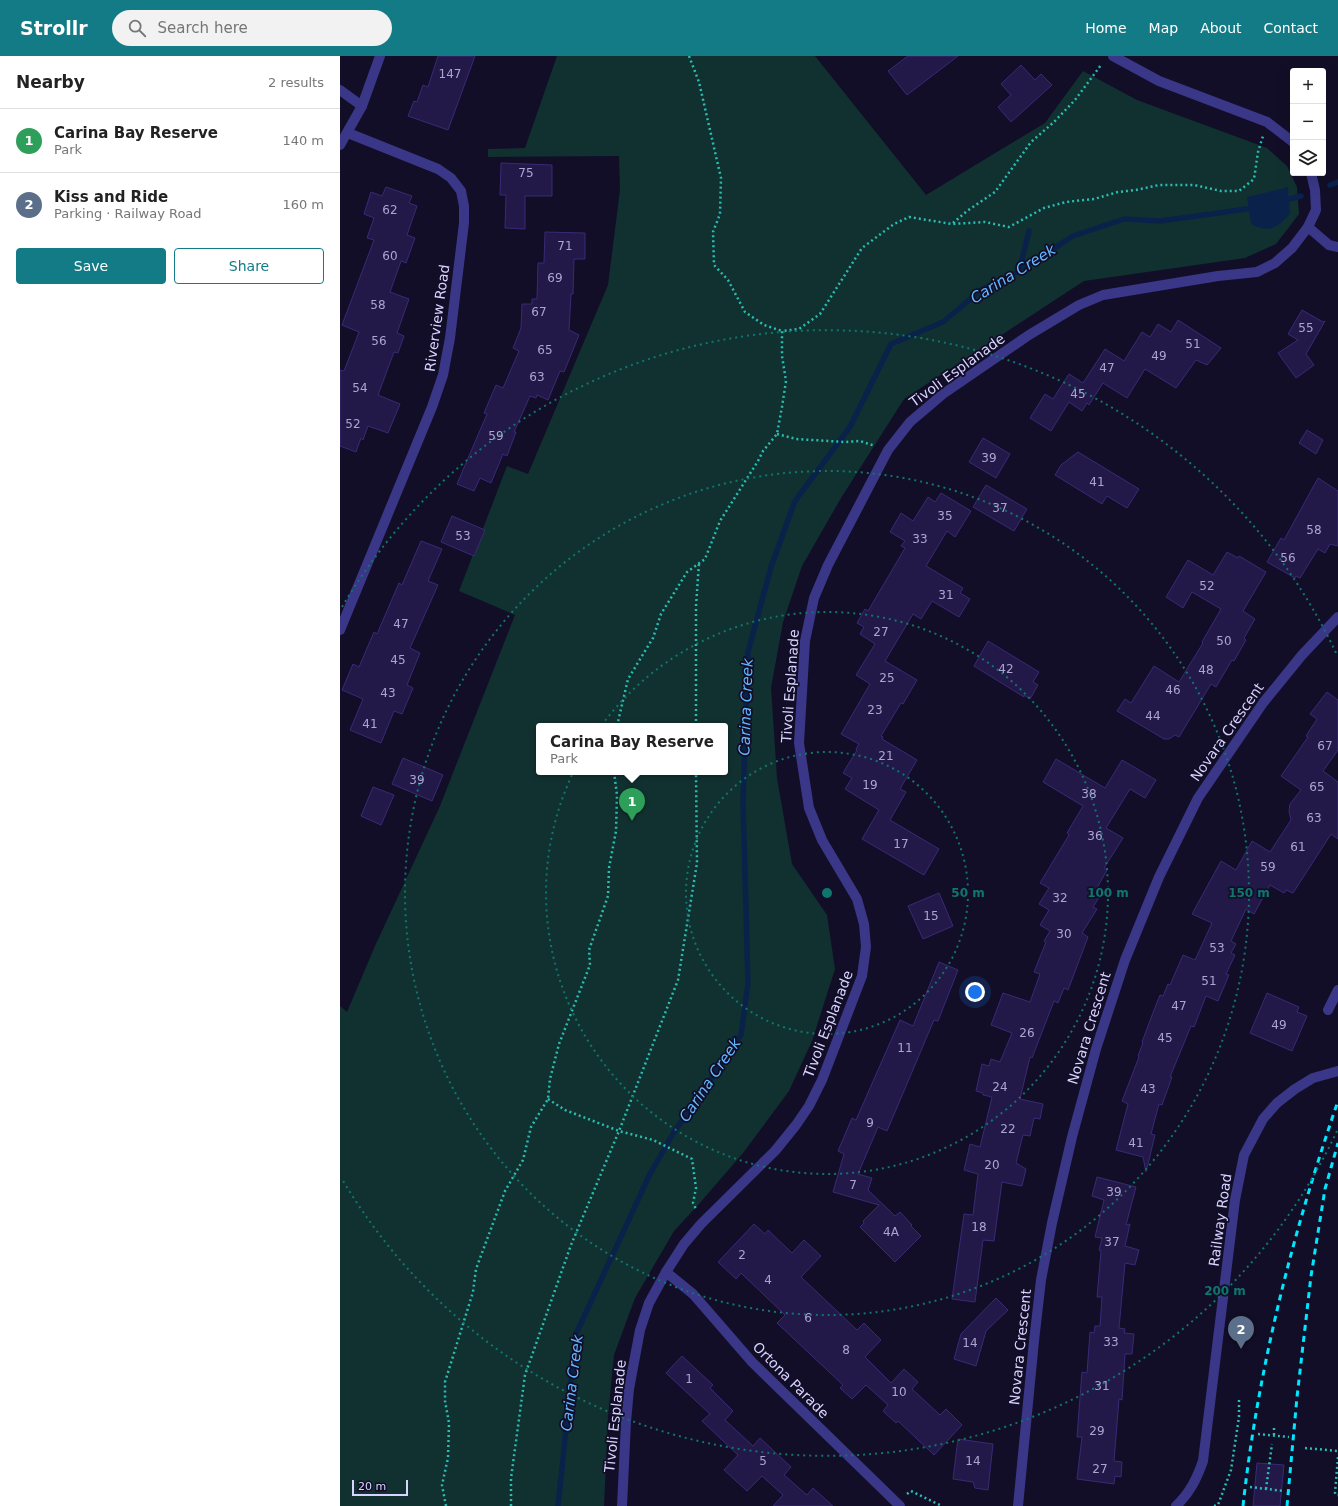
<!DOCTYPE html>
<html lang="en">
<head>
<meta charset="utf-8">
<style>
  body { margin:0; font-family:"DejaVu Sans",sans-serif; background:#f2f2f2; color:#222 }
  .controls { position:absolute; right:12px; top:12px; display:grid; overflow:hidden; border-radius:4px; box-shadow:0 4px 16px #0002 }
  .controls button { width:36px; height:36px; display:grid; place-items:center; padding:0; border:0; border-bottom:1px solid #e0e0e0; background:#fff; color:#222; font:20px sans-serif }
  .scale { position:absolute; left:12px; bottom:10px; width:56px; box-sizing:border-box; padding-left:4px; border:2px solid #d9d4ff; border-top:0; font-size:11px; line-height:14px; white-space:nowrap; color:#d9d4ff; -webkit-text-stroke:3px #120e27; paint-order:stroke }
  .you { position:absolute; left:635px; top:936px; width:14px; height:14px; margin:-10px; border:3px solid #fff; border-radius:50%; background:#1a73e8; box-shadow:0 0 0 6px #1a73e833 }
  .badge { display:grid; place-items:center; width:26px; height:26px; border-radius:50%; background:#137b85; color:#fff; font-size:13px; font-weight:700 }
  .pin { position:absolute; translate:-50% -33px; filter:drop-shadow(0 1px 2px #0008) }
  .pin::after { content:''; position:absolute; top:21px; width:14px; height:12px; background:inherit; clip-path:polygon(0 0,100% 0,50% 100%) }
  .popup { position:absolute; left:196px; top:667px; width:192px; height:52px; box-sizing:border-box; display:grid; place-content:center; border-radius:4px; background:#fff; filter:drop-shadow(0 1px 3px #0005); font-size:13px; white-space:nowrap; color:#767676 }
  .popup b { font-size:15px; color:#222 }
  .popup::after { content:''; position:absolute; left:50%; top:100%; margin-left:-8px; border:8px solid transparent; border-top-color:#fff }
  .list { margin:0; padding:0; list-style:none }
  h2 { display:flex; justify-content:space-between; align-items:center; height:52px; margin:0; padding:0 16px; font-size:17px }
  h2 small { font-size:13px; font-weight:400; color:#767676 }
  .list li { display:grid; grid-template-columns:26px 1fr auto; gap:12px; align-items:center; box-sizing:border-box; height:64px; padding:0 16px; border-top:1px solid #e0e0e0 }
  .list b { display:block; font-size:15px; white-space:nowrap }
  .list p { margin:0; font-size:13px; white-space:nowrap; color:#767676 }
  .list em { font-size:13px; font-style:normal; color:#767676 }
  .actions { display:flex; gap:8px; padding:12px 16px }
  .actions a { flex:1; padding:9px 0; border:1px solid #137b85; border-radius:4px; text-align:center; font-size:14px; color:#137b85 }
  .actions .main { background:#137b85; color:#fff }
  .icon { flex:none; width:22px; height:22px; fill:none; stroke:currentColor; stroke-width:2; stroke-linecap:round; stroke-linejoin:round }
  .map { position:relative; flex:none; width:998px; height:1450px; overflow:hidden }
  header { display:flex; align-items:center; gap:24px; box-sizing:border-box; height:56px; padding:0 20px; background:#137b85; color:#fff }
  header strong { font-size:19px }
  nav { display:flex; gap:22px; margin-inline-start:auto; font-size:14px }
  .search { width:280px; height:36px; background:#f2f2f2; display:flex; align-items:center; gap:10px; box-sizing:border-box; padding:0 14px; border-radius:22px; color:#767676; font-size:15px }
  main { display:flex }
  aside { flex:1; background:#fff }
  .map>svg:first-child { display:block }
</style>
</head>
<body>
<header>
<strong>Strollr</strong>
<div class="search"><svg class="icon" aria-label="search" viewBox="0 0 24 24"><circle cx="10" cy="10" r="6"/><path d="M15 15l6 6"/></svg>Search here</div>
<nav><a>Home</a><a>Map</a><a>About</a><a>Contact</a></nav>
</header>
<main>
<aside>
<h2>Nearby<small>2 results</small></h2>
<ul class="list">
<li><span class="badge" style="background:#2e9e5b">1</span><div><b>Carina Bay Reserve</b><p>Park</p></div><em>140 m</em></li>
<li><span class="badge" style="background:#5c6f8a">2</span><div><b>Kiss and Ride</b><p>Parking · Railway Road</p></div><em>160 m</em></li>
</ul>
<div class="actions"><a class="main">Save</a><a>Share</a></div>
</aside>
<div class="map">
<svg width="998" height="1450" viewBox="0 0 998 1450">
  <rect width="100%" height="100%" fill="#120e27"/>
  <path fill="#113130" fill-rule="evenodd" d="M 217,0 L 475,0 L 586,139 L 705,67 L 743,15 L 797,44 L 927,92 L 947,110 L 957,131 L 959,158 L 936,188 L 905,202 L 744,225 L 564,343 L 501,442 L 462,510 L 443,566 L 431,632 L 437,722 L 452,808 L 487,859 L 495,913 L 472,985 L 449,1035 L 403,1097 L 359,1148 L 334,1175 L 295,1242 L 274,1299 L 268,1360 L 264,1450 L 0,1450 L 0,950 L 7,956 L 35,890 L 100,750 L 175,559 L 119,535 L 167,410 L 188,418 L 268,229 L 280,134 L 279,100 L 148,101 L 148,93 L 185,92 ZM 199,670 L 385,670 L 385,716 L 199,716 Z"/>
  <path fill="#0a224a" d="M 948,131 L 950,158 C 937,171 930,178 911,168 L 907,141 Z"/>
  <g fill="none" stroke-linecap="round" stroke-linejoin="round">
    <g stroke="#0a224a" stroke-width="5.5">
      <path d="M 990,129 L 998,126"/>
      <path d="M 942,145 L 961,140"/>
      <path d="M 679,215 L 689,175"/>
      <path d="M 218,1450 L 236,1278 L 310,1118 L 334,1076 L 401,979 L 408,927 L 403,746 L 408,596 L 431,511 L 455,445 L 510,371 L 551,288 L 603,266 L 641,234 L 679,215 L 733,180 L 784,163 L 820,165 L 914,152"/>
    </g>
  </g>
  <g fill="#231949" stroke="#392a76">
    <path d="M 98,0 L 135,0 L 108,74 L 68,60 L 74,45 L 77,46 L 83,29 L 88,31 Z"/>
    <path d="M 568,0 L 618,0 L 567,39 L 548,15 Z"/>
    <path d="M 681,9 L 695,24 L 701,18 L 712,29 L 671,66 L 658,51 L 671,39 L 661,28 Z"/>
    <path d="M 161,107 L 212,109 L 212,140 L 185,140 L 185,173 L 165,172 L 166,139 L 160,139 Z"/>
    <path d="M 46,131 L 72,140 L 69,147 L 77,150 L 67,179 L 75,182 L 66,207 L 61,205 L 50,236 L 69,243 L 57,277 L 64,280 L 58,297 L 54,296 L 38,339 L 60,348 L 48,377 L 28,370 L 23,384 L 21,382 L 16,396 L 0,390 L 0,314 L 4,315 L 19,276 L 2,269 L 34,184 L 27,182 L 34,162 L 24,158 L 31,136 L 42,140 Z"/>
    <path d="M 205,176 L 245,177 L 245,203 L 234,203 L 233,238 L 231,238 L 229,274 L 239,279 L 224,316 L 220,315 L 208,344 L 197,339 L 196,342 L 190,340 L 174,376 L 176,376 L 167,400 L 163,398 L 151,427 L 140,422 L 134,435 L 117,428 L 147,358 L 144,357 L 156,329 L 163,332 L 179,295 L 173,292 L 181,272 L 182,248 L 192,248 L 192,243 L 197,243 L 198,207 L 204,207 Z"/>
    <path d="M 962,254 L 983,266 L 985,265 L 966,298 L 974,309 L 956,322 L 938,297 L 958,284 L 948,278 Z"/>
    <path d="M 838,264 L 881,292 L 867,309 L 856,304 L 836,332 L 805,313 L 787,342 L 763,327 L 749,349 L 747,347 L 742,355 L 729,346 L 711,375 L 690,362 L 705,338 L 713,343 L 729,318 L 743,327 L 765,293 L 784,305 L 802,276 L 810,281 L 818,268 L 831,276 Z"/>
    <path d="M 967,374 L 983,384 L 976,398 L 959,387 Z"/>
    <path d="M 643,382 L 670,398 L 656,422 L 629,406 Z"/>
    <path d="M 738,396 L 799,433 L 787,452 L 767,440 L 762,448 L 715,419 L 721,409 Z"/>
    <path d="M 978,422 L 998,435 L 998,490 L 990,488 L 985,497 L 978,493 L 960,522 L 956,520 L 955,522 L 927,506 L 941,482 L 944,484 Z"/>
    <path d="M 646,429 L 687,453 L 674,475 L 633,451 Z"/>
    <path d="M 601,437 L 631,455 L 615,481 L 607,475 L 586,510 L 623,532 L 620,537 L 630,543 L 619,561 L 592,545 L 581,563 L 573,558 L 545,605 L 577,624 L 563,648 L 561,647 L 541,680 L 543,681 L 542,683 L 577,704 L 560,733 L 566,736 L 550,764 L 599,793 L 584,819 L 522,783 L 539,754 L 505,733 L 512,722 L 503,717 L 517,694 L 516,693 L 519,688 L 501,678 L 530,628 L 516,619 L 535,588 L 520,578 L 524,571 L 517,567 L 525,553 L 528,555 L 565,492 L 561,490 L 565,485 L 550,476 L 561,457 L 573,465 L 588,441 L 595,446 Z"/>
    <path d="M 112,460 L 145,474 L 134,500 L 101,486 Z"/>
    <path d="M 81,485 L 102,493 L 88,525 L 98,529 L 70,592 L 80,597 L 67,629 L 73,632 L 62,658 L 54,655 L 41,687 L 10,674 L 23,643 L 2,634 L 13,608 L 19,611 L 34,576 L 37,578 L 59,527 L 62,529 Z"/>
    <path d="M 887,496 L 898,502 L 899,500 L 926,516 L 903,555 L 915,563 L 904,582 L 906,584 L 894,605 L 892,604 L 876,631 L 871,628 L 839,681 L 835,679 L 829,683 L 824,683 L 777,655 L 785,643 L 791,647 L 814,610 L 839,626 L 863,587 L 862,586 L 881,553 L 852,536 L 843,552 L 826,541 L 848,504 L 873,519 Z"/>
    <path d="M 648,585 L 699,616 L 693,626 L 698,629 L 690,643 L 684,639 L 684,641 L 634,610 Z"/>
    <path d="M 987,636 L 998,644 L 998,694 L 983,715 L 998,726 L 998,783 L 991,778 L 953,837 L 946,834 L 944,837 L 930,829 L 914,858 L 906,853 L 891,885 L 896,888 L 891,897 L 895,899 L 886,918 L 889,919 L 878,945 L 866,940 L 854,971 L 851,970 L 830,1021 L 832,1021 L 822,1049 L 819,1048 L 811,1078 L 815,1079 L 806,1116 L 803,1101 L 776,1094 L 788,1048 L 782,1045 L 799,1001 L 798,1000 L 803,987 L 802,986 L 814,954 L 820,939 L 823,940 L 828,928 L 830,929 L 843,899 L 855,904 L 872,867 L 852,858 L 881,805 L 896,814 L 912,785 L 930,796 L 951,764 L 949,755 L 950,748 L 961,734 L 941,720 L 968,681 L 966,680 L 977,663 L 970,658 Z"/>
    <path d="M 63,702 L 103,719 L 92,745 L 52,728 Z"/>
    <path d="M 716,703 L 765,732 L 782,704 L 816,724 L 805,742 L 790,733 L 766,772 L 783,782 L 764,812 L 767,814 L 757,832 L 763,835 L 753,851 L 757,853 L 742,877 L 748,881 L 728,934 L 724,932 L 718,947 L 714,945 L 692,1002 L 690,1001 L 680,1043 L 703,1048 L 700,1063 L 694,1062 L 690,1080 L 683,1079 L 676,1107 L 686,1113 L 682,1130 L 662,1126 L 654,1185 L 643,1184 L 635,1246 L 612,1243 L 624,1158 L 633,1159 L 638,1118 L 624,1114 L 630,1088 L 640,1091 L 652,1041 L 643,1039 L 643,1037 L 636,1035 L 642,1008 L 649,1010 L 651,1003 L 660,1006 L 672,977 L 651,969 L 663,937 L 690,946 L 700,918 L 694,916 L 706,886 L 704,885 L 710,875 L 700,869 L 709,854 L 699,848 L 709,832 L 700,827 L 729,779 L 727,777 L 743,750 L 703,726 Z"/>
    <path d="M 33,731 L 54,739 L 41,769 L 21,760 Z"/>
    <path d="M 599,837 L 613,870 L 583,883 L 568,850 Z"/>
    <path d="M 599,906 L 618,914 L 598,965 L 594,964 L 547,1075 L 538,1071 L 518,1118 L 532,1122 L 528,1134 L 555,1160 L 560,1156 L 572,1169 L 571,1170 L 581,1180 L 555,1206 L 520,1171 L 524,1167 L 523,1165 L 539,1149 L 493,1136 L 504,1098 L 498,1095 L 512,1062 L 516,1064 L 560,964 L 573,970 Z"/>
    <path d="M 927,937 L 959,951 L 957,956 L 967,960 L 952,995 L 910,977 Z"/>
    <path d="M 757,1121 L 796,1131 L 786,1169 L 790,1168 L 785,1190 L 799,1194 L 795,1209 L 785,1207 L 779,1272 L 785,1273 L 784,1277 L 794,1278 L 792,1298 L 785,1298 L 782,1344 L 779,1343 L 774,1405 L 782,1406 L 781,1421 L 775,1420 L 774,1428 L 737,1423 L 742,1381 L 737,1381 L 742,1316 L 747,1317 L 750,1276 L 754,1277 L 755,1270 L 760,1270 L 762,1241 L 757,1241 L 761,1195 L 759,1194 L 762,1182 L 755,1181 L 764,1144 L 752,1140 Z"/>
    <path d="M 414,1168 L 425,1178 L 428,1174 L 452,1197 L 464,1184 L 481,1200 L 461,1221 L 517,1274 L 524,1267 L 541,1284 L 525,1301 L 551,1327 L 564,1313 L 578,1326 L 572,1333 L 600,1359 L 606,1353 L 622,1369 L 594,1399 L 558,1365 L 556,1367 L 543,1355 L 548,1349 L 526,1329 L 512,1343 L 500,1332 L 503,1329 L 437,1267 L 445,1259 L 401,1217 L 396,1223 L 378,1206 Z"/>
    <path d="M 656,1242 L 668,1254 L 646,1275 L 636,1310 L 614,1303 L 621,1278 Z"/>
    <path d="M 342,1300 L 373,1329 L 370,1332 L 393,1355 L 385,1364 L 413,1390 L 420,1382 L 451,1411 L 444,1419 L 467,1439 L 473,1432 L 493,1450 L 433,1450 L 443,1439 L 422,1420 L 407,1435 L 384,1414 L 398,1399 L 362,1365 L 370,1358 L 326,1317 Z"/>
    <path d="M 618,1383 L 653,1388 L 648,1434 L 635,1432 L 633,1426 L 613,1423 Z"/>
    <path d="M 917,1407 L 944,1409 L 940,1450 L 913,1450 Z"/>
  </g>
  <g fill="none" stroke-linecap="round" stroke-linejoin="round">
    <g stroke="#2abdb3" stroke-width="2.5" stroke-dasharray="2 3" stroke-linecap="butt">
      <path d="M 349,0 L 359,26 L 381,122 L 380,158 L 373,176 L 374,209 L 388,224 L 405,256 L 424,269 L 442,275"/>
      <path d="M 613,167 L 627,155 L 655,136 L 691,86 L 714,66 L 735,44 L 761,9"/>
      <path d="M 437,378 L 456,383 L 505,386 L 520,385 L 535,390"/>
      <path d="M 277,670 L 288,623 L 313,582 L 321,558 L 347,516 L 365,503 L 380,465 L 418,405 L 423,395 L 437,378 L 442,351 L 446,325 L 442,300 L 442,275 L 459,273 L 480,258 L 522,192 L 554,168 L 569,161 L 612,168 L 645,166 L 669,171 L 704,152 L 726,146 L 754,143 L 778,136 L 796,134 L 819,129 L 854,129 L 881,135 L 899,135 L 914,123 L 918,96 L 923,80"/>
      <path d="M 356,670 L 356,550 L 359,507"/>
      <path d="M 208,1043 L 225,1054 L 279,1075 L 313,1084 L 352,1103 L 356,1132 L 353,1147 L 356,1153"/>
      <path d="M 934,1372 L 934,1380"/>
      <path d="M 918,1378 L 949,1381"/>
      <path d="M 965,1392 L 998,1395"/>
      <path d="M 998,1401 L 995,1437 L 996,1439 L 998,1439"/>
      <path d="M 910,1431 L 944,1435"/>
      <path d="M 926,1433 L 932,1388"/>
      <path d="M 567,1438 L 571,1435 L 602,1450"/>
      <path d="M 106,1450 L 102,1429 L 108,1402 L 109,1367 L 105,1345 L 105,1326 L 133,1236 L 136,1213 L 165,1135 L 183,1104 L 191,1071 L 208,1043 L 210,1023 L 219,988 L 250,909 L 249,894 L 268,840 L 269,812 L 276,775 L 277,739 L 274,716"/>
      <path d="M 171,1450 L 171,1422 L 185,1319 L 231,1189 L 279,1075 L 338,924 L 357,807 L 356,716"/>
      <path d="M 874,1450 L 878,1449 L 891,1414 L 899,1361 L 899,1341"/>
    </g>
    <g stroke="#3a3788" stroke-width="10">
      <path d="M 773,0 L 819,25 L 927,66 L 953,86"/>
      <path d="M 0,34 L 22,50"/>
      <path d="M 0,89 L 22,50 L 40,0"/>
      <path d="M 968,171 L 989,189 L 998,191"/>
      <path d="M 0,574 L 92,351 L 103,319 L 110,282 L 124,167 L 124,150 L 121,135 L 111,122 L 98,113 L 8,77"/>
      <path d="M 988,954 L 998,934"/>
      <path d="M 326,1216 L 353,1238 L 412,1306 L 560,1450"/>
      <path d="M 282,1450 L 286,1366 L 289,1333 L 300,1274 L 309,1247 L 326,1216 L 344,1188 L 361,1168 L 435,1095 L 456,1069 L 469,1050 L 482,1024 L 522,920 L 526,891 L 524,868 L 517,843 L 482,784 L 469,752 L 459,687 L 465,585 L 474,542 L 488,509 L 548,394 L 570,366 L 603,338 L 689,279 L 739,249 L 763,239 L 878,220 L 917,216 L 935,207 L 952,192 L 968,171 L 976,154 L 975,134 L 971,117"/>
      <path d="M 678,1450 L 694,1285 L 701,1224 L 712,1167 L 732,1081 L 756,993 L 785,904 L 819,821 L 858,742 L 923,647 L 962,599 L 998,561"/>
      <path d="M 836,1450 C 850,1437 857,1422 863,1405 L 895,1144 L 904,1099 L 923,1063 L 937,1047 L 955,1033 L 973,1022 L 998,1015"/>
    </g>
    <g stroke="#00e7ff" stroke-width="3" stroke-dasharray="6 5" stroke-linecap="butt">
      <path d="M 903,1450 C 918,1312 953,1176 998,1045"/>
      <path d="M 947,1450 L 957,1341 L 971,1220 L 985,1133 L 998,1087"/>
    </g>
  </g>
  <g fill="none" stroke="#0f766e" stroke-width="2" stroke-dasharray="2 4">
    <circle cx="487" cy="837" r="141"/>
    <circle cx="487" cy="837" r="281"/>
    <circle cx="487" cy="837" r="422"/>
    <path d="M997 1075A563 563 0 0 1 2 1123M2 551A563 563 0 0 1 997 599"/>
  </g>
  <g text-anchor="middle" dominant-baseline="central" stroke-width="3.5" stroke-linejoin="round" paint-order="stroke">
    <g font-size="12" fill="#aca5d2">
      <text x="110" y="18">147</text>
      <text x="186" y="117">75</text>
      <text x="50" y="154">62</text>
      <text x="225" y="190">71</text>
      <text x="50" y="200">60</text>
      <text x="215" y="222">69</text>
      <text x="38" y="249">58</text>
      <text x="199" y="256">67</text>
      <text x="966" y="272">55</text>
      <text x="39" y="285">56</text>
      <text x="853" y="288">51</text>
      <text x="205" y="294">65</text>
      <text x="819" y="300">49</text>
      <text x="767" y="312">47</text>
      <text x="197" y="321">63</text>
      <text x="20" y="332">54</text>
      <text x="738" y="338">45</text>
      <text x="13" y="368">52</text>
      <text x="156" y="380">59</text>
      <text x="649" y="402">39</text>
      <text x="757" y="426">41</text>
      <text x="660" y="452">37</text>
      <text x="605" y="460">35</text>
      <text x="974" y="474">58</text>
      <text x="123" y="480">53</text>
      <text x="580" y="483">33</text>
      <text x="948" y="502">56</text>
      <text x="867" y="530">52</text>
      <text x="606" y="539">31</text>
      <text x="61" y="568">47</text>
      <text x="541" y="576">27</text>
      <text x="884" y="585">50</text>
      <text x="58" y="604">45</text>
      <text x="666" y="613">42</text>
      <text x="866" y="614">48</text>
      <text x="547" y="622">25</text>
      <text x="833" y="634">46</text>
      <text x="48" y="637">43</text>
      <text x="535" y="654">23</text>
      <text x="813" y="660">44</text>
      <text x="30" y="668">41</text>
      <text x="985" y="690">67</text>
      <text x="546" y="700">21</text>
      <text x="77" y="724">39</text>
      <text x="530" y="729">19</text>
      <text x="977" y="731">65</text>
      <text x="749" y="738">38</text>
      <text x="974" y="762">63</text>
      <text x="755" y="780">36</text>
      <text x="561" y="788">17</text>
      <text x="958" y="791">61</text>
      <text x="928" y="811">59</text>
      <text x="720" y="842">32</text>
      <text x="591" y="860">15</text>
      <text x="724" y="878">30</text>
      <text x="877" y="892">53</text>
      <text x="869" y="925">51</text>
      <text x="839" y="950">47</text>
      <text x="939" y="969">49</text>
      <text x="687" y="977">26</text>
      <text x="825" y="982">45</text>
      <text x="565" y="992">11</text>
      <text x="660" y="1031">24</text>
      <text x="808" y="1033">43</text>
      <text x="530" y="1067">9</text>
      <text x="668" y="1073">22</text>
      <text x="796" y="1087">41</text>
      <text x="652" y="1109">20</text>
      <text x="513" y="1129">7</text>
      <text x="774" y="1136">39</text>
      <text x="639" y="1171">18</text>
      <text x="551" y="1176">4A</text>
      <text x="772" y="1186">37</text>
      <text x="402" y="1199">2</text>
      <text x="428" y="1224">4</text>
      <text x="468" y="1262">6</text>
      <text x="771" y="1286">33</text>
      <text x="630" y="1287">14</text>
      <text x="506" y="1294">8</text>
      <text x="349" y="1323">1</text>
      <text x="762" y="1330">31</text>
      <text x="559" y="1336">10</text>
      <text x="757" y="1375">29</text>
      <text x="423" y="1405">5</text>
      <text x="633" y="1405">14</text>
      <text x="760" y="1413">27</text>
    </g>
    <g font-size="14" fill="#d9d4ff" stroke="#120e27">
      <text transform="translate(97 262) rotate(-82)">Riverview Road</text>
      <text transform="translate(617 314) rotate(-36)">Tivoli Esplanade</text>
      <text transform="translate(450 630) rotate(-86)">Tivoli Esplanade</text>
      <text transform="translate(887 676) rotate(-55)">Novara Crescent</text>
      <text transform="translate(488 968) rotate(-69)">Tivoli Esplanade</text>
      <text transform="translate(749 972) rotate(-73)">Novara Crescent</text>
      <text transform="translate(880 1164) rotate(-82)">Railway Road</text>
      <text transform="translate(680 1291) rotate(-84)">Novara Crescent</text>
      <text transform="translate(451 1324) rotate(45)">Ortona Parade</text>
      <text transform="translate(275 1360) rotate(-84)">Tivoli Esplanade</text>
    </g>
    <g font-size="15" font-style="italic" fill="#62b7ff" stroke="#120e27">
      <text transform="translate(673 218) rotate(-32)">Carina Creek</text>
      <text transform="translate(406 651) rotate(-88)">Carina Creek</text>
      <text transform="translate(370 1024) rotate(-56)">Carina Creek</text>
      <text transform="translate(232 1327) rotate(-83)">Carina Creek</text>
    </g>
  </g>
  <circle cx="487" cy="837" r="6" fill="#0f766e" stroke="#120e27" stroke-width="2"/>
  <g font-size="12" text-anchor="middle" font-weight="bold" fill="#0f766e" stroke="#120e27" stroke-width="3.5" stroke-linejoin="round" paint-order="stroke">
    <text x="628" y="841">50 m</text>
    <text x="768" y="841">100 m</text>
    <text x="909" y="841">150 m</text>
    <text x="885" y="1239">200 m</text>
  </g>
</svg>
<div class="controls">
<button>+</button>
<button>−</button>
<button><svg class="icon" aria-label="layers" viewBox="0 0 24 24"><path d="M12 4l9 5-9 5-9-5zM3 14l9 5 9-5"/></svg></button>
</div>
<div class="scale">20 m</div>
<div class="you"></div>
<div class="pin badge" style="left:292px;top:765px;background:#2e9e5b">1</div>
<div class="popup"><b>Carina Bay Reserve</b>Park</div>
<div class="pin badge" style="left:901px;top:1293px;background:#5c6f8a">2</div>
</div>
</main>
</body>
</html>
